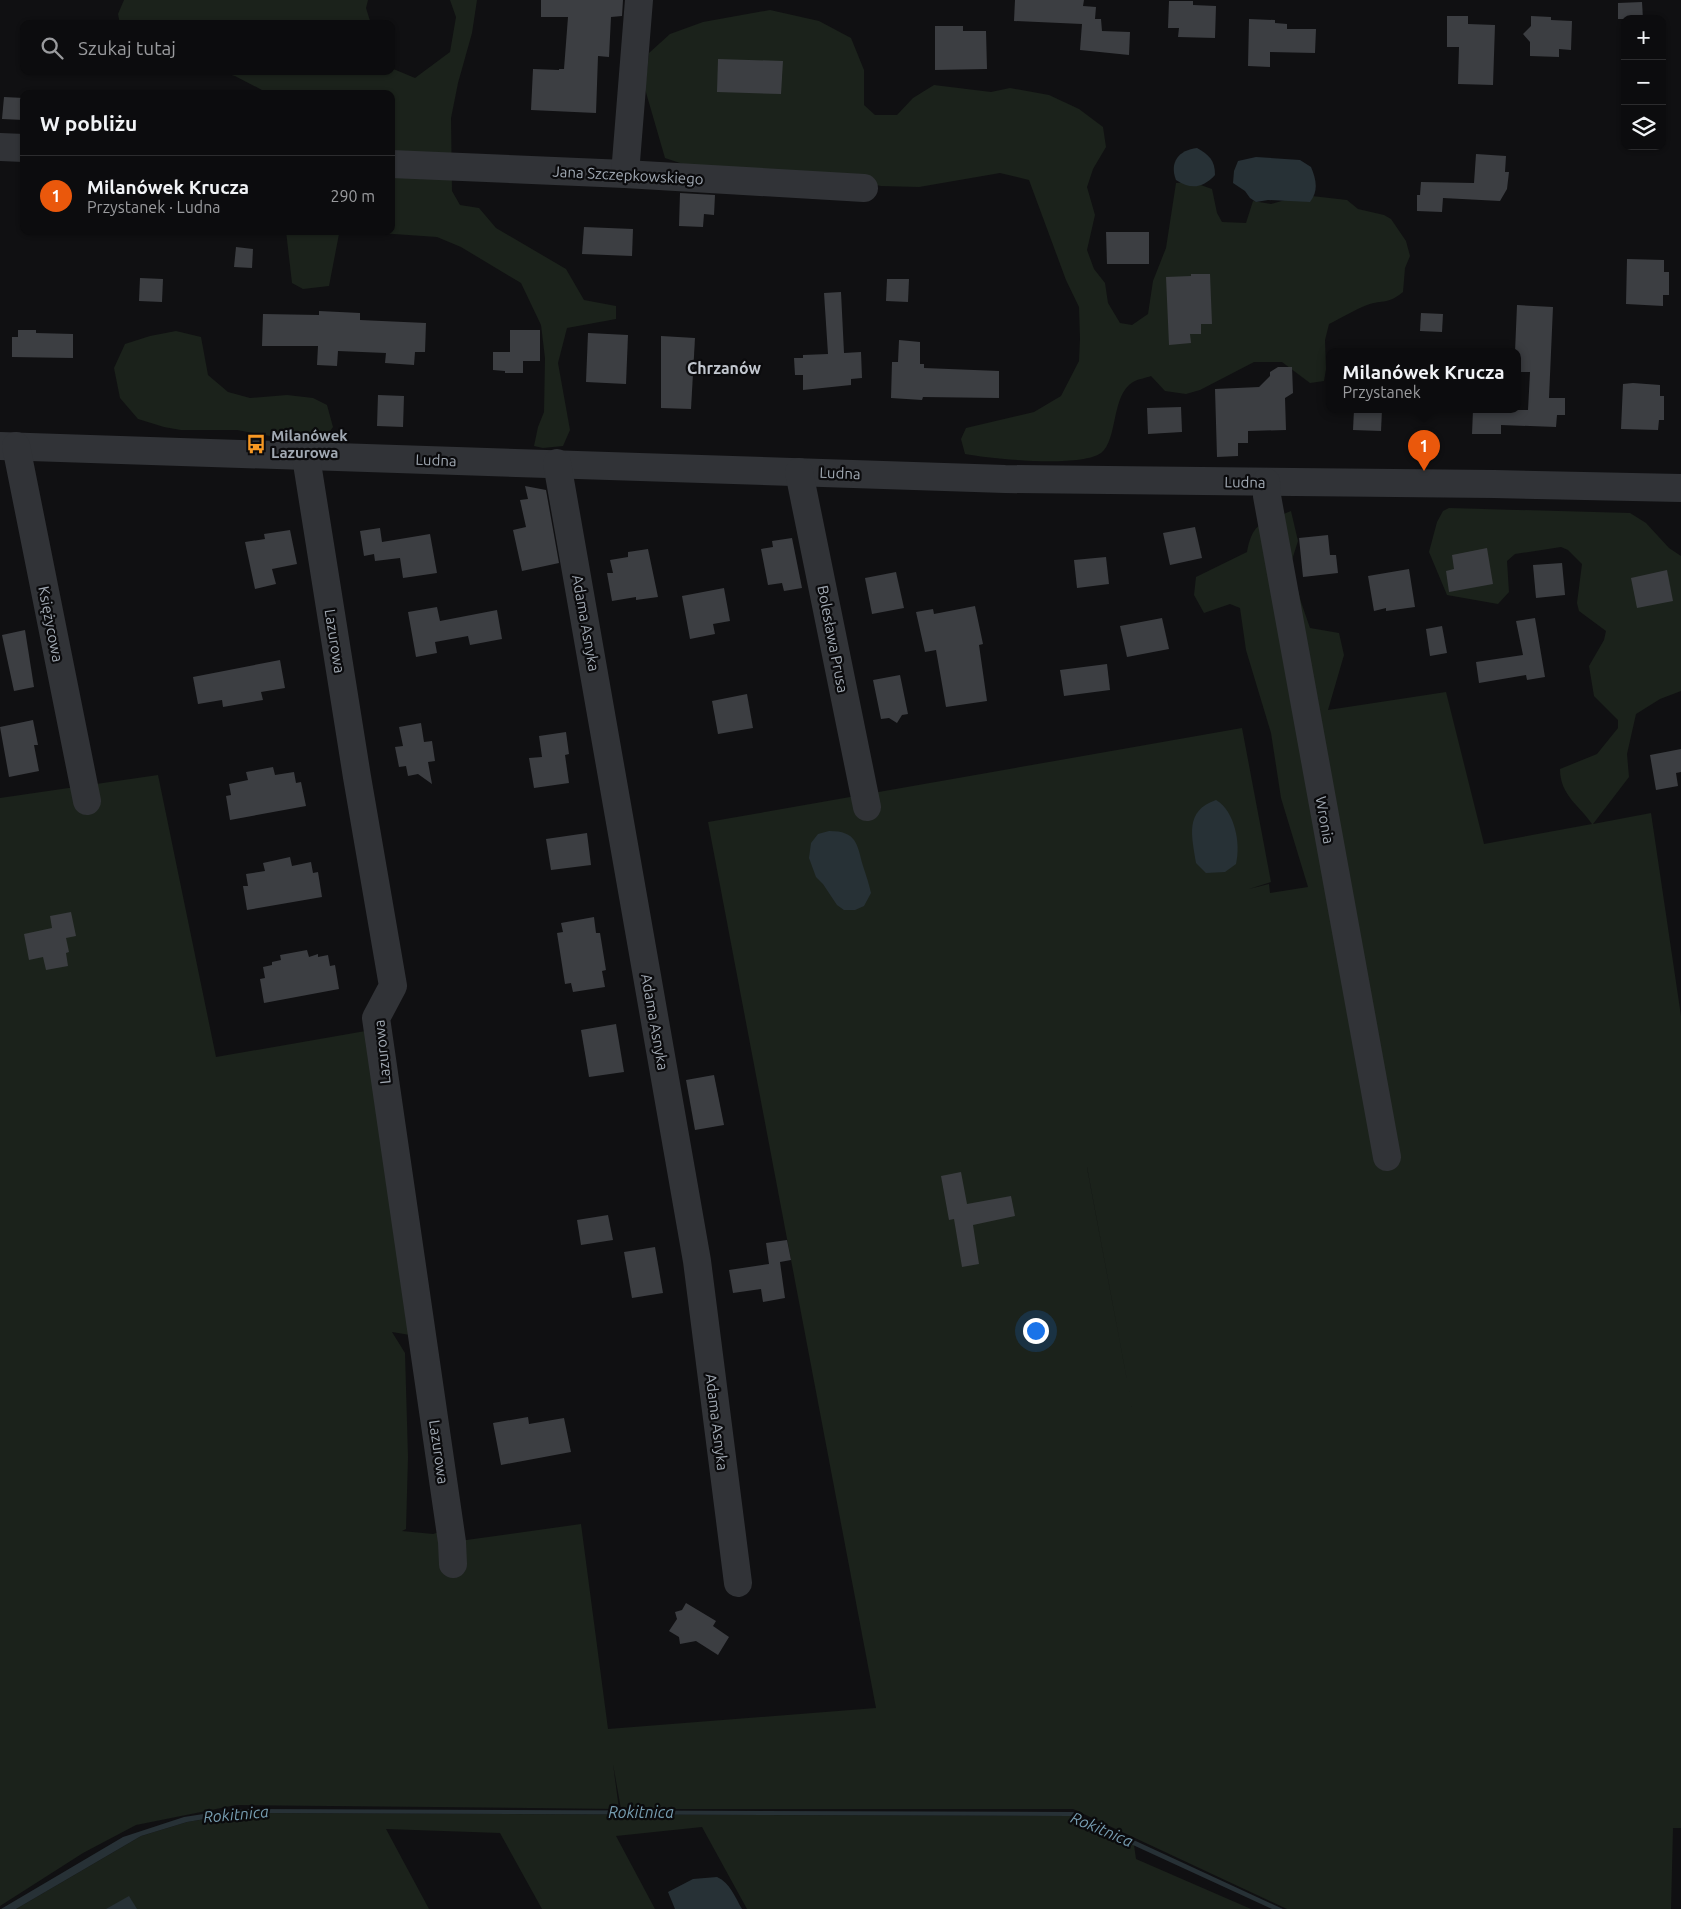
<!DOCTYPE html>
<html lang="pl">
<head>
<meta charset="utf-8">
<style>
  body { margin:0; font-family:Ubuntu,sans-serif; background:#1a1a1c; color:#f1f3f6 }
  .controls { position:absolute; right:15px; top:15px; display:grid; overflow:hidden; border-radius:10px; box-shadow:0 1px 4px #0004 }
  .controls button { width:45px; height:45px; display:grid; place-items:center; padding:0; border:0; border-bottom:1px solid #2c2c2e; background:#0c0c0e; color:#f1f3f6; font:25px sans-serif }
  .you { position:absolute; left:1035px; top:1330px; width:18px; height:18px; margin:-12px; border:4px solid #fff; border-radius:50%; background:#1a73e8; box-shadow:0 0 0 8px #1a73e833 }
  .badge { display:grid; place-items:center; width:32px; height:32px; border-radius:50%; background:#ea580c; color:#fff; font-size:16px; font-weight:700 }
  .pin { position:absolute; translate:-50% -41px; filter:drop-shadow(0 1px 2px #0008) }
  .pin::after { content:''; position:absolute; top:26px; width:18px; height:15px; background:inherit; clip-path:polygon(0 0,100% 0,50% 100%) }
  .popup { position:absolute; left:1326px; top:348px; width:195px; height:65px; box-sizing:border-box; display:grid; place-content:center; border-radius:10px; background:#0c0c0e; filter:drop-shadow(0 1px 4px #0005); font-size:16px; white-space:nowrap; color:#9a9b9e }
  .popup b { font-size:19px; color:#f1f3f6 }
  .popup::after { content:''; position:absolute; left:50%; top:100%; margin-left:-10px; border:10px solid transparent; border-top-color:#0c0c0e }
  .list { margin:0; padding:0; list-style:none }
  h2 { display:flex; justify-content:space-between; align-items:center; height:65px; margin:0; padding:0 20px; font-size:21px }
  h2 small { font-size:16px; font-weight:400; color:#9a9b9e }
  .list li { display:grid; grid-template-columns:32px 1fr auto; gap:15px; align-items:center; box-sizing:border-box; height:80px; padding:0 20px; border-top:1px solid #2c2c2e }
  .list b { display:block; font-size:19px; white-space:nowrap }
  .list p { margin:0; font-size:16px; white-space:nowrap; color:#9a9b9e }
  .list em { font-size:16px; font-style:normal; color:#9a9b9e }
  .icon { flex:none; width:28px; height:28px; fill:none; stroke:currentColor; stroke-width:2; stroke-linecap:round; stroke-linejoin:round }
  .map { position:relative; flex:none; width:1681px; height:1909px; overflow:hidden }
  .search { position:absolute; background:#0c0c0e; box-shadow:0 1px 4px #0004; left:20px; top:20px; width:375px; height:55px; display:flex; align-items:center; gap:12px; box-sizing:border-box; padding:0 18px; border-radius:10px; color:#9a9b9e; font-size:19px }
  .panel { position:absolute; background:#0c0c0e; box-shadow:0 1px 4px #0004; left:20px; top:90px; width:375px; height:145px; border-radius:10px }
  .map>svg:first-child { display:block }
</style>
</head>
<body>
<div class="map">
<svg width="1681" height="1909" viewBox="0 0 1681 1909">
  <rect width="100%" height="100%" fill="#101012"/>
  <g fill="#1b221b" fill-rule="evenodd">
    <path d="M 124,0 L 368,0 L 366,8 L 371,24 L 120,24 L 118,14 Z"/>
    <path d="M 450,0 L 477,0 L 472,33 L 458,83 L 451,118 L 452,191 L 460,205 L 479,208 L 496,228 L 566,269 L 584,300 L 616,306 L 616,319 L 567,328 L 558,363 L 570,430 L 563,446 L 543,448 L 534,446 L 538,427 L 544,412 L 545,358 L 541,325 L 521,283 L 461,247 L 437,237 L 365,232 L 339,234 L 329,286 L 303,289 L 292,283 L 286,231 L 391,231 L 391,94 L 262,94 L 262,90 L 235,76 L 218,71 L 391,71 L 391,68 L 415,78 L 450,52 L 456,17 Z"/>
    <path d="M 770,10 L 819,21 L 851,38 L 864,70 L 864,105 L 875,115 L 897,115 L 913,98 L 934,85 L 991,92 L 1010,88 L 1049,95 L 1079,109 L 1103,127 L 1106,147 L 1093,169 L 1087,187 L 1095,215 L 1087,250 L 1094,269 L 1105,283 L 1108,303 L 1120,323 L 1132,325 L 1148,314 L 1153,281 L 1166,248 L 1176,183 L 1192,182 L 1212,189 L 1217,213 L 1222,222 L 1246,223 L 1253,201 L 1271,204 L 1303,195 L 1347,200 L 1358,209 L 1384,215 L 1391,219 L 1406,241 L 1410,256 L 1405,268 L 1403,292 C 1387,305 1384,299 1367,305 C 1354,310 1341,318 1329,324 L 1325,340 L 1326,369 L 1324,381 L 1310,383 L 1282,362 L 1254,362 L 1200,390 L 1186,394 L 1165,391 L 1151,376 C 1146,378 1138,379 1133,382 C 1111,395 1118,440 1101,453 C 1079,468 993,459 965,454 L 961,439 L 966,428 L 1034,412 L 1061,396 L 1079,361 L 1080,339 L 1079,307 L 1066,280 L 1029,180 L 1000,173 L 919,187 L 881,186 L 828,175 L 686,165 L 665,158 L 645,89 L 649,53 L 670,34 L 703,22 Z"/>
    <path d="M 176,331 L 201,337 L 208,375 L 228,392 L 250,398 L 287,395 L 313,398 L 327,405 L 333,427 L 326,437 L 286,439 L 237,430 L 181,430 L 164,427 L 138,419 L 120,398 L 114,368 L 125,344 L 150,336 Z"/>
    <path d="M 1449,508 L 1630,513 L 1646,523 L 1669,548 L 1681,556 L 1681,691 L 1660,699 L 1636,714 L 1627,754 L 1629,777 L 1593,824 L 1651,813 L 1681,1016 L 1681,1828 L 1673,1828 L 1671,1909 L 1287,1909 L 1073,1809 L 621,1809 L 613,1764 L 619,1809 L 236,1805 L 136,1825 L 83,1853 L 0,1906 L 0,798 L 158,775 L 216,1057 L 377,1029 L 422,1337 L 392,1332 L 405,1353 L 408,1457 L 406,1529 L 402,1531 L 433,1534 L 450,1529 L 452,1542 L 581,1524 L 608,1729 L 876,1708 L 708,822 L 1242,728 L 1271,882 L 1249,889 L 1269,884 L 1270,893 L 1308,887 L 1281,798 L 1271,733 L 1246,650 L 1240,608 L 1230,604 L 1204,613 L 1194,595 L 1196,577 L 1247,552 C 1253,520 1264,523 1291,511 L 1298,541 L 1291,563 L 1301,602 L 1310,628 L 1339,633 L 1344,655 L 1328,710 L 1446,692 L 1484,844 L 1592,824 C 1579,805 1560,795 1560,769 L 1597,754 L 1618,728 L 1618,720 L 1594,696 L 1589,666 L 1604,640 L 1606,631 L 1579,611 L 1577,603 L 1582,564 L 1568,550 L 1561,547 L 1515,554 L 1507,561 L 1509,592 L 1498,604 L 1447,595 L 1429,552 L 1437,522 L 1443,511 ZM 1087,1167 L 1132,1407 L 1087,1168 Z"/>
    <path d="M 240,1813 L 1070,1816 L 1134,1845 L 1136,1859 L 1251,1909 L 747,1909 L 702,1827 L 616,1836 L 655,1909 L 542,1909 L 500,1833 L 386,1829 L 429,1909 L 16,1909 L 141,1836 L 187,1822 Z"/>
  </g>
  <g fill="#273136">
    <path d="M 1197,148 C 1209,155 1215,160 1215,175 C 1203,188 1191,190 1176,180 C 1169,162 1179,150 1197,148 Z"/>
    <path d="M 1256,157 L 1300,160 L 1311,167 C 1316,179 1319,191 1310,202 L 1268,200 L 1256,202 L 1250,198 L 1245,191 L 1233,183 L 1234,171 L 1238,161 Z"/>
    <path d="M 1216,800 C 1235,811 1241,844 1236,864 L 1225,872 L 1206,873 L 1196,863 C 1192,836 1184,811 1216,800 Z"/>
    <path d="M 829,831 C 857,831 857,844 863,866 C 866,875 869,884 871,893 L 864,906 L 855,910 L 844,910 L 837,905 L 823,884 L 816,877 L 809,858 L 811,843 L 818,834 Z"/>
    <path d="M 236,1809 L 1073,1812 L 1283,1909 L 1272,1909 L 1070,1816 L 240,1813 L 187,1822 L 141,1836 L 16,1909 L 1,1909 L 123,1837 L 184,1817 Z"/>
    <path d="M 717,1877 C 730,1883 735,1897 742,1909 L 675,1909 L 668,1892 L 693,1879 Z"/>
    <path d="M 129,1896 L 137,1909 L 106,1909 Z"/>
  </g>
  <g fill="#3c3e42">
    <path d="M 541,0 L 623,0 L 622,16 L 611,17 L 609,57 L 598,56 L 596,113 L 531,110 L 533,69 L 559,70 L 559,69 L 564,69 L 568,17 L 541,17 Z"/>
    <path d="M 1015,0 L 1084,0 L 1083,6 L 1096,7 L 1095,19 L 1101,19 L 1102,31 L 1130,32 L 1129,55 L 1080,50 L 1082,24 L 1014,21 Z"/>
    <path d="M 1169,1 L 1193,1 L 1193,5 L 1216,6 L 1215,38 L 1178,37 L 1179,28 L 1168,28 Z"/>
    <path d="M 1642,2 L 1643,19 L 1618,19 L 1618,3 Z"/>
    <path d="M 1447,16 L 1468,16 L 1468,24 L 1495,25 L 1493,85 L 1458,84 L 1459,47 L 1447,47 Z"/>
    <path d="M 1531,16 L 1551,17 L 1551,20 L 1572,21 L 1571,50 L 1559,49 L 1559,57 L 1530,56 L 1530,42 L 1523,34 L 1531,26 Z"/>
    <path d="M 1249,19 L 1275,20 L 1275,23 L 1287,24 L 1287,29 L 1316,29 L 1315,53 L 1270,52 L 1270,67 L 1248,66 Z"/>
    <path d="M 935,26 L 963,26 L 963,31 L 986,31 L 987,69 L 935,70 Z"/>
    <path d="M 718,59 L 783,61 L 781,94 L 717,92 Z"/>
    <path d="M 4,97 L 24,98 L 24,120 L 2,119 Z"/>
    <path d="M 1476,154 L 1506,156 L 1505,172 L 1509,172 L 1507,189 L 1500,201 L 1443,198 L 1442,212 L 1417,211 L 1417,195 L 1420,195 L 1421,182 L 1474,183 Z"/>
    <path d="M 680,193 L 715,195 L 714,215 L 704,214 L 703,227 L 679,226 Z"/>
    <path d="M 584,227 L 633,229 L 632,256 L 582,254 Z"/>
    <path d="M 1106,232 L 1149,232 L 1149,264 L 1107,264 Z"/>
    <path d="M 236,247 L 253,249 L 252,268 L 234,267 Z"/>
    <path d="M 1627,259 L 1664,260 L 1664,272 L 1669,272 L 1669,295 L 1663,295 L 1663,306 L 1626,304 Z"/>
    <path d="M 1191,274 L 1210,274 L 1212,324 L 1201,324 L 1201,334 L 1190,334 L 1191,343 L 1169,345 L 1166,277 L 1191,276 Z"/>
    <path d="M 140,278 L 163,279 L 162,302 L 139,301 Z"/>
    <path d="M 887,279 L 909,279 L 908,302 L 886,301 Z"/>
    <path d="M 841,292 L 844,353 L 861,352 L 862,378 L 851,379 L 851,385 L 803,390 L 803,375 L 795,375 L 794,358 L 803,358 L 803,355 L 828,354 L 824,293 Z"/>
    <path d="M 1517,305 L 1553,307 L 1549,398 L 1565,398 L 1565,415 L 1557,415 L 1556,427 L 1501,425 L 1501,434 L 1472,434 L 1473,410 L 1528,410 L 1530,372 L 1518,372 L 1518,352 L 1515,352 Z"/>
    <path d="M 319,311 L 360,313 L 360,320 L 426,323 L 425,352 L 415,352 L 414,365 L 385,363 L 386,353 L 338,351 L 337,366 L 317,365 L 318,346 L 262,346 L 263,314 L 319,315 Z"/>
    <path d="M 1421,313 L 1443,314 L 1442,332 L 1420,331 Z"/>
    <path d="M 18,330 L 36,330 L 36,333 L 73,334 L 73,358 L 12,357 L 12,337 L 18,337 Z"/>
    <path d="M 510,330 L 540,330 L 540,361 L 523,361 L 523,373 L 505,373 L 505,371 L 493,370 L 493,352 L 510,352 Z"/>
    <path d="M 588,333 L 628,335 L 626,384 L 586,382 Z"/>
    <path d="M 661,336 L 695,338 L 691,409 L 661,408 Z"/>
    <path d="M 899,340 L 920,342 L 920,364 L 924,364 L 924,368 L 999,371 L 999,398 L 923,397 L 922,400 L 891,398 L 892,362 L 898,362 Z"/>
    <path d="M 1278,367 L 1292,367 L 1293,393 L 1285,398 L 1286,430 L 1248,431 L 1248,443 L 1238,443 L 1238,456 L 1217,457 L 1215,389 L 1259,387 L 1270,376 L 1270,372 Z"/>
    <path d="M 1633,383 L 1660,385 L 1660,396 L 1664,396 L 1664,420 L 1659,420 L 1658,430 L 1621,429 L 1623,384 Z"/>
    <path d="M 378,395 L 404,396 L 403,427 L 377,426 Z"/>
    <path d="M 1181,407 L 1182,432 L 1148,434 L 1147,408 Z"/>
    <path d="M 1354,410 L 1382,410 L 1381,431 L 1353,430 Z"/>
    <path d="M 525,486 L 546,490 L 559,563 L 522,571 L 513,530 L 526,527 L 520,500 L 528,499 Z"/>
    <path d="M 1195,527 L 1202,558 L 1170,565 L 1163,533 Z"/>
    <path d="M 380,528 L 382,542 L 430,534 L 437,573 L 403,578 L 400,558 L 375,561 L 374,554 L 364,556 L 360,531 Z"/>
    <path d="M 290,530 L 297,564 L 272,569 L 276,584 L 255,589 L 245,542 L 265,539 L 264,534 Z"/>
    <path d="M 1328,535 L 1330,555 L 1336,555 L 1338,573 L 1303,577 L 1299,538 Z"/>
    <path d="M 792,538 L 802,588 L 784,591 L 782,583 L 768,585 L 761,549 L 773,547 L 772,541 Z"/>
    <path d="M 1487,548 L 1493,584 L 1449,592 L 1446,571 L 1454,569 L 1452,555 Z"/>
    <path d="M 648,549 L 658,597 L 636,600 L 636,597 L 612,601 L 607,573 L 613,573 L 610,560 L 628,557 L 628,552 Z"/>
    <path d="M 1106,557 L 1109,584 L 1077,588 L 1074,560 Z"/>
    <path d="M 1562,563 L 1565,595 L 1536,598 L 1533,565 Z"/>
    <path d="M 1409,569 L 1415,607 L 1386,611 L 1386,608 L 1374,611 L 1368,576 Z"/>
    <path d="M 1667,570 L 1673,601 L 1637,608 L 1631,578 Z"/>
    <path d="M 896,572 L 904,608 L 872,614 L 865,578 Z"/>
    <path d="M 724,588 L 730,621 L 713,624 L 715,634 L 690,639 L 682,596 Z"/>
    <path d="M 975,606 L 983,644 L 979,645 L 987,701 L 946,707 L 936,650 L 925,652 L 916,612 L 933,609 L 934,614 Z"/>
    <path d="M 437,607 L 440,621 L 497,610 L 502,639 L 470,645 L 468,636 L 435,642 L 437,653 L 416,657 L 408,612 Z"/>
    <path d="M 1162,618 L 1169,649 L 1127,657 L 1120,626 Z"/>
    <path d="M 1535,618 L 1545,677 L 1527,680 L 1526,675 L 1479,683 L 1476,662 L 1523,655 L 1516,621 Z"/>
    <path d="M 1442,626 L 1447,653 L 1430,656 L 1426,629 Z"/>
    <path d="M 25,630 L 34,687 L 14,691 L 2,635 Z"/>
    <path d="M 280,660 L 285,688 L 261,692 L 263,700 L 223,707 L 222,700 L 198,704 L 193,677 Z"/>
    <path d="M 1107,664 L 1110,690 L 1064,696 L 1060,670 Z"/>
    <path d="M 900,675 L 908,714 L 902,715 L 897,723 L 889,718 L 881,719 L 873,680 Z"/>
    <path d="M 747,694 L 753,728 L 718,734 L 712,701 Z"/>
    <path d="M 33,720 L 38,745 L 34,745 L 39,771 L 9,777 L 0,727 Z"/>
    <path d="M 421,723 L 424,742 L 432,741 L 435,761 L 428,762 L 432,784 L 418,774 L 408,776 L 406,766 L 399,767 L 395,747 L 403,746 L 399,727 Z"/>
    <path d="M 566,732 L 569,754 L 565,755 L 569,783 L 534,788 L 529,758 L 542,757 L 539,736 Z"/>
    <path d="M 1681,749 L 1681,772 L 1676,773 L 1678,786 L 1656,790 L 1650,755 Z"/>
    <path d="M 273,767 L 275,775 L 294,772 L 296,783 L 301,782 L 306,806 L 230,820 L 226,796 L 231,795 L 229,784 L 248,780 L 246,772 Z"/>
    <path d="M 587,833 L 591,865 L 551,870 L 546,839 Z"/>
    <path d="M 290,857 L 292,866 L 311,862 L 313,873 L 318,872 L 322,897 L 247,910 L 243,886 L 248,886 L 246,874 L 265,871 L 263,863 Z"/>
    <path d="M 71,912 L 76,936 L 66,938 L 69,952 L 66,953 L 68,966 L 46,970 L 43,957 L 29,960 L 24,934 L 52,928 L 50,916 Z"/>
    <path d="M 594,917 L 596,933 L 600,933 L 606,970 L 602,971 L 605,987 L 573,992 L 571,983 L 565,984 L 557,933 L 563,932 L 561,923 Z"/>
    <path d="M 307,950 L 309,957 L 318,954 L 318,957 L 328,955 L 330,966 L 335,965 L 339,989 L 264,1003 L 260,979 L 265,978 L 263,967 L 272,965 L 272,962 L 281,960 L 280,955 Z"/>
    <path d="M 616,1024 L 624,1072 L 589,1077 L 581,1030 Z"/>
    <path d="M 714,1075 L 724,1125 L 695,1130 L 686,1080 Z"/>
    <path d="M 961,1172 L 967,1204 L 1011,1196 L 1015,1216 L 973,1225 L 979,1264 L 962,1267 L 954,1219 L 949,1220 L 941,1176 Z"/>
    <path d="M 608,1215 L 613,1240 L 581,1245 L 577,1220 Z"/>
    <path d="M 787,1240 L 791,1260 L 780,1262 L 785,1298 L 763,1302 L 761,1289 L 733,1293 L 729,1270 L 769,1264 L 766,1243 Z"/>
    <path d="M 655,1247 L 663,1293 L 632,1298 L 624,1252 Z"/>
    <path d="M 528,1417 L 529,1424 L 564,1418 L 571,1452 L 501,1465 L 493,1423 Z"/>
    <path d="M 686,1603 L 716,1621 L 713,1626 L 729,1637 L 718,1655 L 696,1641 L 680,1644 L 679,1637 L 669,1631 L 677,1619 L 675,1612 L 682,1610 Z"/>
  </g>
  <g fill="none" stroke-linecap="round" stroke-linejoin="round">
    <g stroke="#313337" stroke-width="28">
      <path d="M 0,147 L 24,148"/>
      <path d="M 391,164 L 625,174 L 864,188"/>
      <path d="M 625,174 L 639,0"/>
      <path d="M 0,446 L 1005,479 L 1494,484 L 1681,488"/>
      <path d="M 16,446 L 87,801"/>
      <path d="M 306,457 L 357,777 L 393,986 L 376,1018 L 452,1542 L 453,1564"/>
      <path d="M 557,463 L 697,1261 L 738,1583"/>
      <path d="M 799,472 L 867,807"/>
      <path d="M 1266,482 L 1267,496 L 1387,1157"/>
    </g>
  </g>
  <defs>
    <symbol id="bus-bare" viewBox="-9 -9 18 18"><path d="M-5-6H5V4H4V6H2V4H-2V6H-4V4H-5ZM-3.5-4V0h7V-4ZM-3.5 1.2v1.5H-2V1.2ZM2 1.2v1.5H3.5V1.2Z" fill="#f79823" stroke="#0b0b0d" stroke-width="2.5" paint-order="stroke"/></symbol>
  </defs>
  <g fill-rule="evenodd">
    <use href="#bus-bare" x="242" y="430" width="28" height="28"/>
  </g>
  <g text-anchor="middle" dominant-baseline="central" stroke-width="4.5" stroke-linejoin="round" paint-order="stroke">
    <g font-size="15" fill="#a1a9b3" stroke="#0b0b0d">
      <text transform="translate(628 175) rotate(3)">Jana Szczepkowskiego</text>
      <text transform="translate(436 460) rotate(2)">Ludna</text>
      <text transform="translate(840 473) rotate(2)">Ludna</text>
      <text transform="translate(1245 482) rotate(1)">Ludna</text>
      <text transform="translate(586 623) rotate(80)">Adama Asnyka</text>
      <text transform="translate(51 624) rotate(79)">Księżycowa</text>
      <text transform="translate(833 639) rotate(79)">Bolesława Prusa</text>
      <text transform="translate(335 641) rotate(81)">Lazurowa</text>
      <text transform="translate(1325 820) rotate(80)">Wronia</text>
      <text transform="translate(655 1022) rotate(80)">Adama Asnyka</text>
      <text transform="translate(382 1052) rotate(-96)">Lazurowa</text>
      <text transform="translate(717 1422) rotate(83)">Adama Asnyka</text>
      <text transform="translate(439 1452) rotate(82)">Lazurowa</text>
    </g>
    <g font-size="15" font-weight="bold" fill="#a1a9b3" stroke="#0b0b0d" text-anchor="start">
      <text x="271" y="435">Milanówek<tspan x="271" dy="17">Lazurowa</tspan></text>
    </g>
    <g font-size="16" font-weight="bold" fill="#c2c7cf" stroke="#0b0b0d">
      <text x="724" y="368">Chrzanów</text>
    </g>
    <g font-size="16" font-style="italic" fill="#769cb0" stroke="#0b0b0d">
      <text x="641" y="1812">Rokitnica</text>
      <text transform="translate(236 1814) rotate(-5)">Rokitnica</text>
      <text transform="translate(1102 1829) rotate(23)">Rokitnica</text>
    </g>
  </g>
</svg>
<div class="controls">
<button>+</button>
<button>−</button>
<button><svg class="icon" aria-label="layers" viewBox="0 0 24 24"><path d="M12 4l9 5-9 5-9-5zM3 14l9 5 9-5"/></svg></button>
</div>
<div class="you"></div>
<div class="pin badge" style="left:1424px;top:471px">1</div>
<div class="popup"><b>Milanówek Krucza</b>Przystanek</div>
<div class="search"><svg class="icon" aria-label="search" viewBox="0 0 24 24"><circle cx="10" cy="10" r="6"/><path d="M15 15l6 6"/></svg>Szukaj tutaj</div>
<section class="panel">
<h2>W pobliżu<small></small></h2>
<ul class="list">
<li><span class="badge">1</span><div><b>Milanówek Krucza</b><p>Przystanek · Ludna</p></div><em>290 m</em></li>
</ul>
</section>
</div>
</body>
</html>
